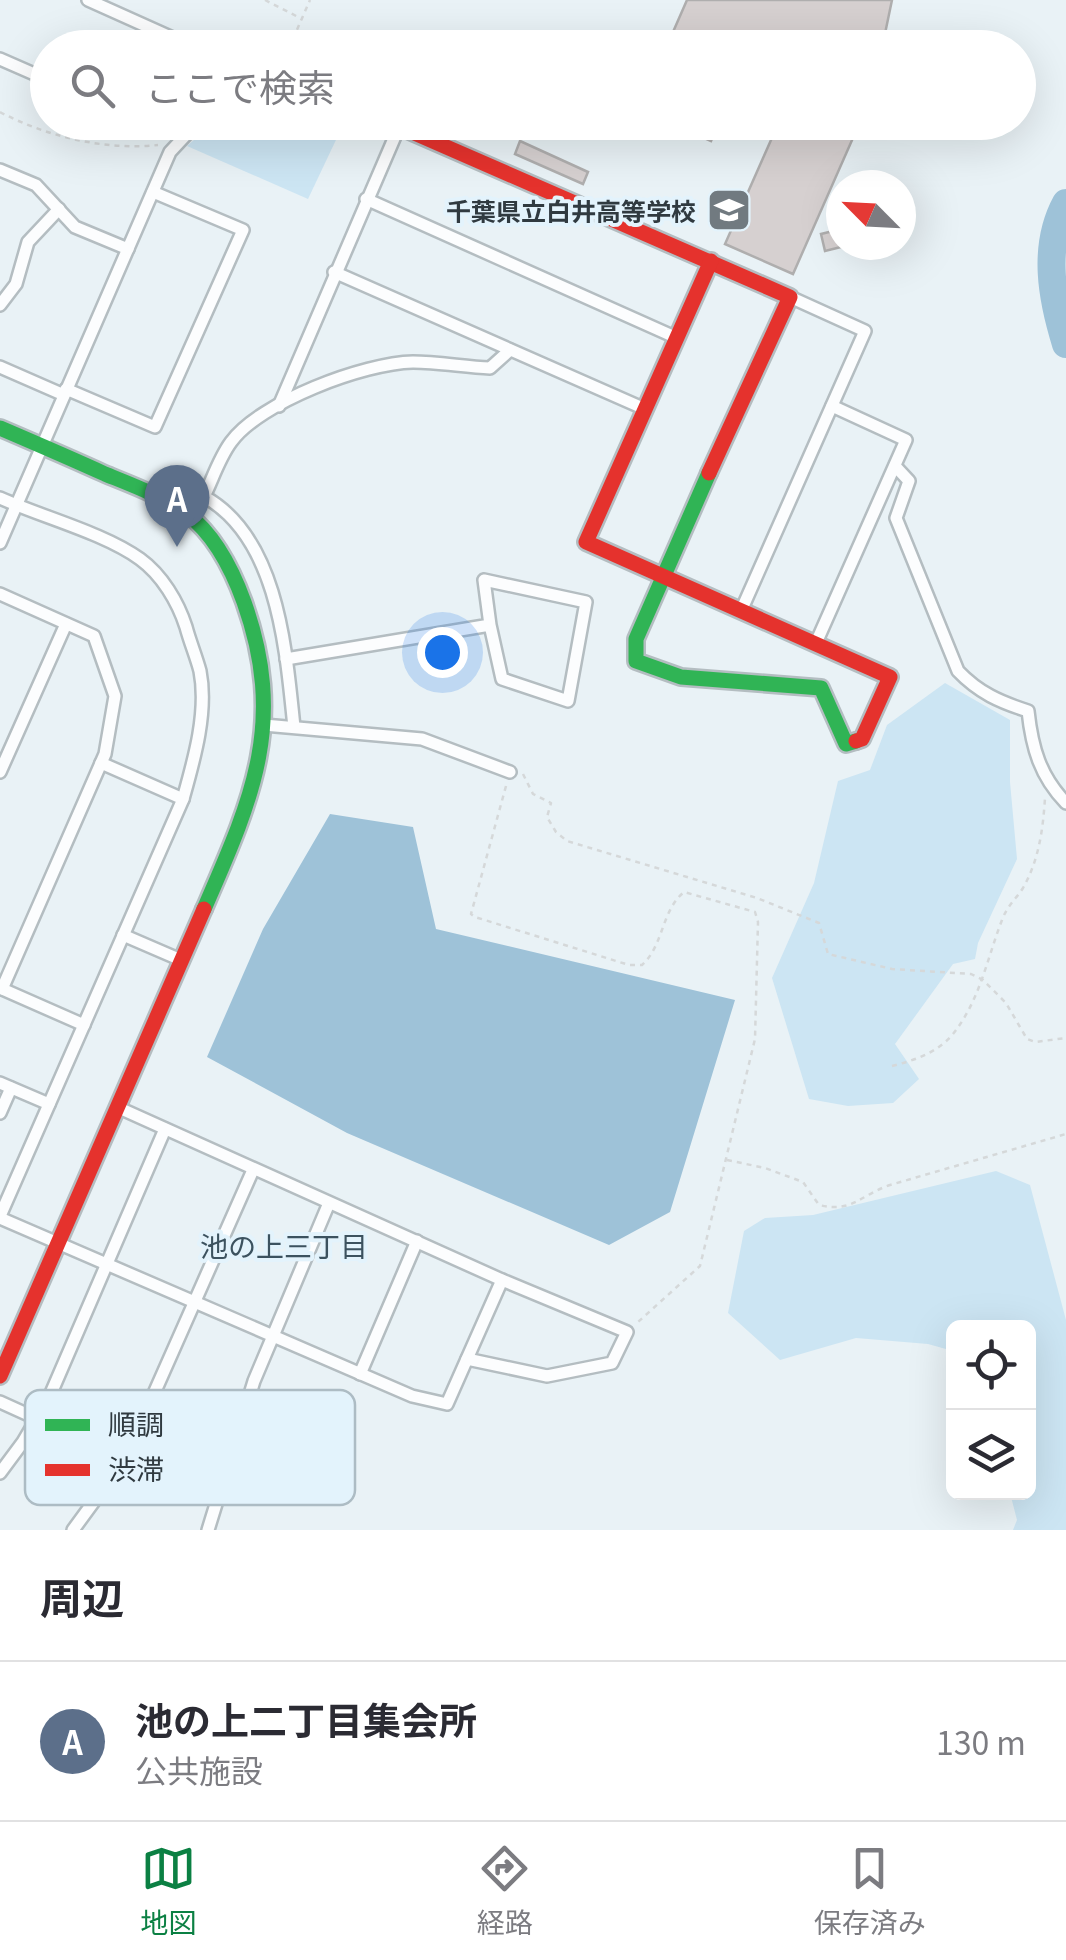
<!DOCTYPE html>
<html lang="ja">
<head>
<meta charset="utf-8">
<style>
  body { margin:0; font-family:Georgia,"Noto Sans JP",serif; background:#f7f7f7; color:#2b2b33 }
  .controls { position:absolute; right:30px; bottom:30px; display:grid; overflow:hidden; border-radius:15px; box-shadow:0 10px 40px #0002 }
  .controls button { width:90px; height:90px; display:grid; place-items:center; padding:0; border:0; border-bottom:2px solid #e1e1e2; background:#fff; color:#2b2b33; font:50px sans-serif }
  .compass { position:absolute; left:826px; top:170px; width:90px; height:90px; border-radius:50%; background:#fff; box-shadow:0 10px 40px #0002; rotate:294deg }
  .you { position:absolute; left:442px; top:652px; width:35px; height:35px; margin:-25px; border:8px solid #fff; border-radius:50%; background:#1a73e8; box-shadow:0 0 0 15px #1a73e833 }
  .badge { display:grid; place-items:center; width:65px; height:65px; border-radius:50%; background:#0b8043; color:#fff; font-size:32px; font-weight:700 }
  .pin { position:absolute; translate:-50% -82px; filter:drop-shadow(0 2px 5px #0008) }
  .pin::after { content:''; position:absolute; top:52px; width:35px; height:30px; background:inherit; clip-path:polygon(0 0,100% 0,50% 100%) }
  .list { margin:0; padding:0; list-style:none }
  h2 { display:flex; justify-content:space-between; align-items:center; height:130px; margin:0; padding:0 40px; font-size:42px }
  h2 small { font-size:32px; font-weight:400; color:#7c7c81 }
  .list li { display:grid; grid-template-columns:65px 1fr auto; gap:30px; align-items:center; box-sizing:border-box; height:160px; padding:0 40px; border-top:2px solid #e1e1e2 }
  .list b { display:block; font-size:38px; white-space:nowrap }
  .list p { margin:0; font-size:32px; white-space:nowrap; color:#7c7c81 }
  .list em { font-size:32px; font-style:normal; color:#7c7c81 }
  .icon { flex:none; width:55px; height:55px; fill:none; stroke:currentColor; stroke-width:2; stroke-linecap:round; stroke-linejoin:round }
  .map { position:relative; flex:none; width:1066px; height:1530px; overflow:hidden }
  .search { position:absolute; background:#fff; box-shadow:0 10px 40px #0002; left:30px; right:30px; top:30px; height:110px; display:flex; align-items:center; gap:25px; box-sizing:border-box; padding:0 35px; border-radius:55px; color:#7c7c81; font-size:38px }
  .sheet { height:290px; background:#fff }
  nav { display:flex; justify-content:space-around; align-items:center; box-sizing:border-box; height:140px; border-top:2px solid #e1e1e2; background:#fff; font-size:28px; color:#7c7c81 }
  nav a { display:grid; justify-items:center; gap:5px }
  nav .on { color:#0b8043 }
  .map>svg:first-child { display:block }
</style>
</head>
<body>
<div class="map">
<svg width="1066" height="1530" viewBox="0 0 1066 1530">
  <rect width="100%" height="100%" fill="#e9f2f6"/>
  <g fill="#cce5f3">
    <path d="M 215,122 L 344,122 L 344,123 L 308,199 L 187,146 Z"/>
    <path d="M 945,683 L 1010,720 L 1010,782 L 1017,859 L 978,943 L 975,959 L 953,964 L 895,1044 L 919,1079 L 893,1103 L 848,1106 L 809,1099 L 772,978 L 814,883 L 838,781 L 870,770 L 887,725 Z"/>
    <path d="M 996,1171 L 1030,1185 L 1066,1320 L 1066,1530 L 1013,1530 L 1017,1520 L 1010,1493 L 1028,1492 L 1028,1328 L 954,1328 L 953,1351 L 928,1344 L 856,1338 L 780,1360 L 728,1313 L 744,1231 L 765,1218 L 813,1215 Z"/>
  </g>
  <path fill="#9ec2d8" d="M 330,814 L 413,827 L 436,929 L 735,1000 L 670,1212 L 609,1245 L 347,1133 L 207,1057 L 263,929 Z"/>
  <g fill="none" stroke-linecap="round" stroke-linejoin="round">
    <path stroke="#9ec2d8" stroke-width="28" d="M 1066,203 C 1042,247 1052,299 1066,344"/>
  </g>
  <g fill="#d6d0d0" stroke="#afaeae" stroke-width="2.5">
    <path d="M 687,0 L 892,0 L 882,48 L 666,48 Z"/>
    <path d="M 669,122 L 719,122 L 711,141 Z"/>
    <path d="M 779,122 L 860,122 L 793,274 L 725,244 Z"/>
    <path d="M 520,141 L 588,172 L 583,184 L 515,154 Z"/>
    <path d="M 841,229 L 841,247 L 825,251 L 821,234 Z"/>
  </g>
  <g fill="none" stroke-linecap="round" stroke-linejoin="round">
    <defs>
      <g id="street">
        <path d="M 88,0 L 195,48"/>
        <path d="M 0,59 L 48,80"/>
        <path d="M 0,170 L 36,185 L 75,227 L 128,249"/>
        <path d="M 366,199 L 677,338"/>
        <path d="M 334,272 L 645,409"/>
        <path d="M 0,305 L 16,284 L 28,242 L 59,209"/>
        <path d="M 0,367 L 64,395"/>
        <path d="M 66,389 L 155,427 L 243,230 L 153,192"/>
        <path d="M 279,406 L 399,127"/>
        <path d="M 895,466 L 909,481 L 896,518 L 958,671 C 979,693 1000,702 1028,711 C 1032,748 1040,776 1066,803"/>
        <path d="M 205,497 C 279,539 286,652 294,727"/>
        <path d="M 0,498 C 42,517 104,533 140,559 C 162,575 178,602 186,627 C 190,642 196,656 200,671 C 208,712 194,760 183,799 L 0,1216"/>
        <path d="M 192,517 C 209,495 214,465 231,442 C 260,402 364,363 413,362 C 438,362 465,367 490,368 L 510,350"/>
        <path d="M 0,543 L 170,152 L 198,122"/>
        <path d="M 0,594 L 94,636 L 115,696 L 105,754 L 2,989"/>
        <path d="M 741,611 L 865,331 L 790,297"/>
        <path d="M 816,643 L 906,440 L 832,406"/>
        <path d="M 286,659 L 490,625 L 484,580 L 586,602 L 568,701 L 502,679 L 490,625"/>
        <path d="M 264,725 L 422,739 L 510,772"/>
        <path d="M 101,763 L 183,799"/>
        <path d="M 0,772 L 66,624"/>
        <path d="M 123,935 L 181,960"/>
        <path d="M 0,988 L 84,1025"/>
        <path d="M 0,1083 L 49,1104"/>
        <path d="M 117,1107 L 502,1280 L 627,1332 L 612,1363 L 547,1376 L 467,1359"/>
        <path d="M 0,1113 L 11,1088"/>
        <path d="M 0,1218 L 412,1396 L 447,1404 L 502,1280"/>
        <path d="M 360,1374 L 417,1241"/>
        <path d="M 0,1402 L 172,1480 L 224,1478"/>
        <path d="M 0,1473 L 23,1442 L 49,1398 L 165,1129"/>
        <path d="M 73,1530 L 125,1459 L 253,1170"/>
        <path d="M 208,1530 L 254,1381 L 329,1203"/>
      </g>
      <g id="fast">
        <path d="M 0,428 C 35,443 70,458 105,474 C 132,485 162,496 187,514 C 215,535 232,569 244,602 C 287,723 252,799 204,909"/>
        <path d="M 709,473 L 636,639 L 636,661 L 681,677 L 821,688 L 846,744 L 856,741"/>
      </g>
      <g id="jam">
        <path d="M 389,122 L 790,297 L 709,473"/>
        <path d="M 711,261 L 586,542 L 890,677 L 862,739 L 856,741"/>
        <path d="M 0,1376 L 204,909"/>
      </g>
    </defs>
    <use href="#street" stroke="#b4bdc1" stroke-width="16"/>
    <use href="#fast" stroke="#b4bdc1" stroke-width="20"/>
    <use href="#jam" stroke="#b4bdc1" stroke-width="20"/>
    <g stroke="#d5d8d9" stroke-width="2.5" stroke-dasharray="5 5" stroke-linecap="butt">
      <path d="M 265,0 L 300,18"/>
      <path d="M 289,48 L 310,0"/>
      <path d="M 0,112 C 45,136 106,151 158,145"/>
      <path d="M 523,774 L 533,794 L 551,803 L 547,817 L 556,832 L 567,841 L 757,898 L 819,923 L 828,954 L 892,969 L 971,974 L 983,980 L 1006,1003 L 1027,1039 L 1035,1042 L 1066,1038"/>
      <path d="M 506,786 L 471,914 L 475,917 L 629,965 L 642,965 C 664,945 661,911 684,892 L 755,912 L 758,922 L 755,1039 L 700,1266 L 638,1322"/>
      <path d="M 892,1066 C 915,1060 937,1053 953,1034 C 980,1000 987,959 1002,920 C 1007,906 1016,899 1023,888 C 1039,860 1043,829 1045,798"/>
      <path d="M 727,1160 L 765,1168 L 803,1182 L 819,1205 C 853,1213 860,1195 890,1185 L 1066,1134"/>
    </g>
    <use href="#street" stroke="#fcfdfe" stroke-width="11"/>
    <use href="#fast" stroke="#30b455" stroke-width="15"/>
    <use href="#jam" stroke="#e5322d" stroke-width="15"/>
  </g>
  <defs>
    <symbol id="school-square" viewBox="-11 -11 22 22"><rect x="-9" y="-9" width="18" height="18" rx="4" fill="#717a80" stroke="#e3f3fc"/><path d="M0-5L7-2L0 1L-7-2ZM-4 1L0 2.5L4 1V4Q0 6-4 4Z" fill="#fff"/></symbol>
  </defs>
  <g fill-rule="evenodd">
    <use href="#school-square" x="704" y="185" width="50" height="50"/>
  </g>
  <g text-anchor="middle" dominant-baseline="central" stroke-width="8" stroke-linejoin="round" paint-order="stroke">
    <g font-size="25" font-weight="bold" fill="#303a40" stroke="#e3f3fc" text-anchor="end">
      <text x="696" y="210">千葉県立白井高等学校</text>
    </g>
    <g font-size="28" fill="#3c525f" stroke="#e3f3fc">
      <text x="284" y="1245">池の上三丁目</text>
    </g>
  </g>
  <rect x="25" y="1390" width="330" height="115" rx="15" fill="#e3f3fc" stroke="#adbcc4" stroke-width="2.5"/>
  <rect x="45" y="1419" width="45" height="12" fill="#30b455"/>
  <rect x="45" y="1464" width="45" height="12" fill="#e5322d"/>
  <g font-size="28" fill="#303a40">
    <text x="108" y="1435">順調</text>
    <text x="108" y="1480">渋滞</text>
  </g>
</svg>
<div class="controls">
<button><svg class="icon" aria-label="locate" viewBox="0 0 24 24"><circle cx="12" cy="12" r="6"/><path d="M12 2v4M12 18v4M2 12h4M18 12h4"/></svg></button>
<button><svg class="icon" aria-label="layers" viewBox="0 0 24 24"><path d="M12 4l9 5-9 5-9-5zM3 14l9 5 9-5"/></svg></button>
</div>
<svg class="compass" viewBox="-18 -18 36 36"><path d="M0-13l5 13h-10z" fill="#e53935"/><path d="M0 13l5-13h-10z" fill="#7c7c81"/></svg>
<div class="you"></div>
<div class="pin badge" style="left:177px;top:547px;background:#5c6f8a">A</div>
<div class="search"><svg class="icon" aria-label="search" viewBox="0 0 24 24"><circle cx="10" cy="10" r="6"/><path d="M15 15l6 6"/></svg>ここで検索</div>
</div>
<section class="sheet">
<h2>周辺<small></small></h2>
<ul class="list">
<li><span class="badge" style="background:#5c6f8a">A</span><div><b>池の上二丁目集会所</b><p>公共施設</p></div><em>130 m</em></li>
</ul>
</section>
<nav>
<a class="on"><svg class="icon" aria-label="map" viewBox="0 0 24 24"><path d="M3 6l6-2 6 2 6-2v14l-6 2-6-2-6 2zM9 4v14M15 6v14"/></svg>地図</a>
<a><svg class="icon" aria-label="directions" viewBox="0 0 24 24"><path d="M12 3l9 9-9 9-9-9zM9 14v-3h6M13 9l2 2-2 2"/></svg>経路</a>
<a><svg class="icon" aria-label="saved" viewBox="0 0 24 24"><path d="M7 4h10v16l-5-4-5 4z"/></svg>保存済み</a>
</nav>
</body>
</html>
